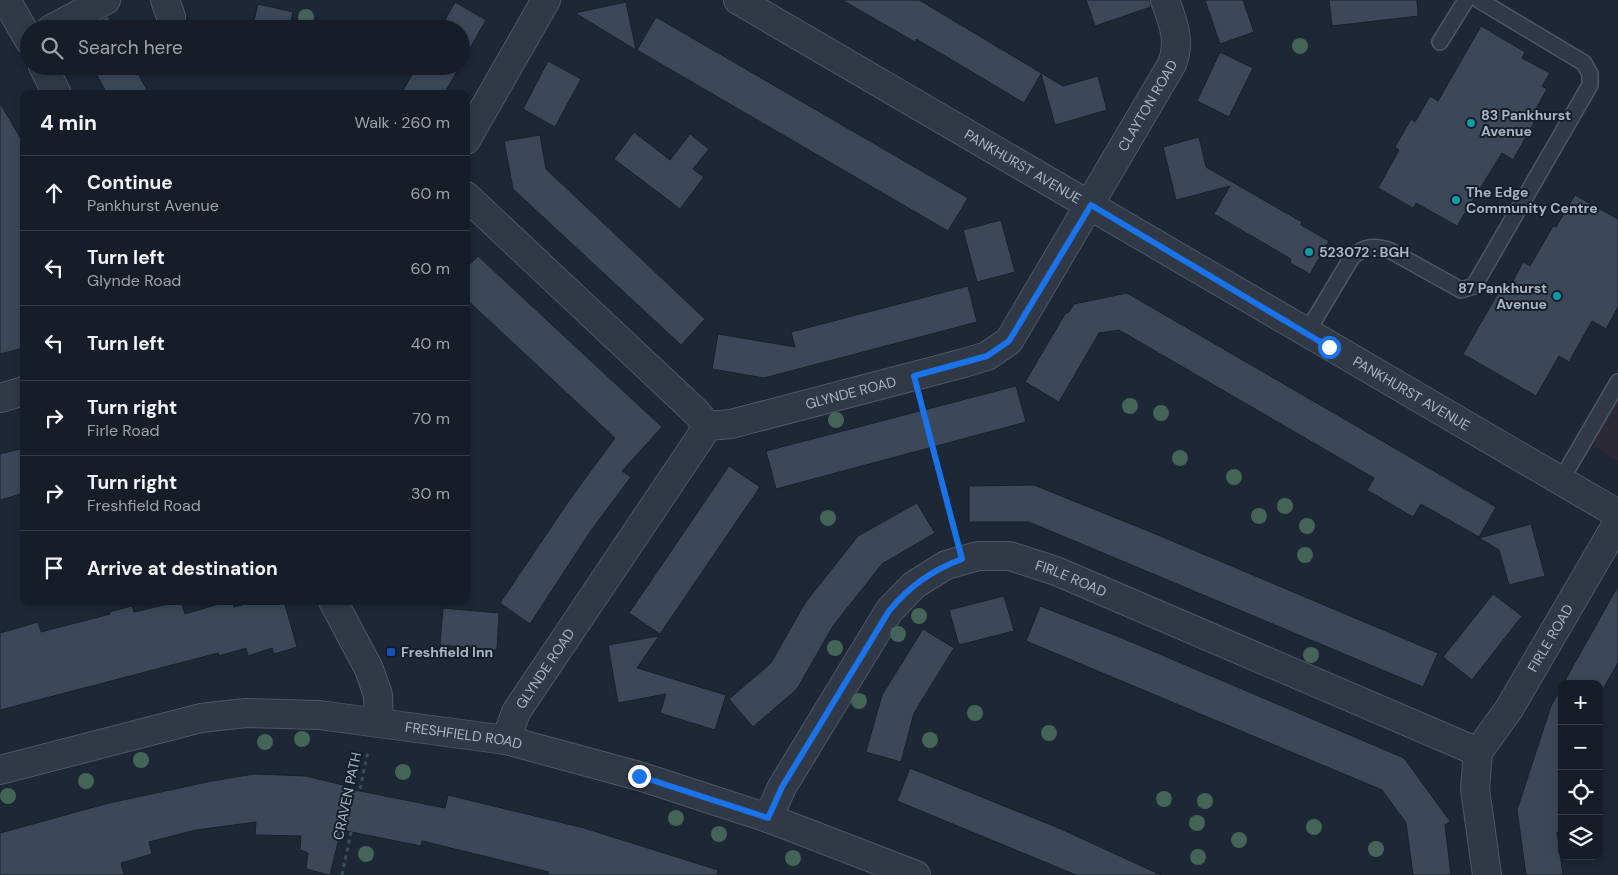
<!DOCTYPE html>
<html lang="en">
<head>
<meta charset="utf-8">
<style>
  body { margin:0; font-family:"DM Sans",sans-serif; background:#232a34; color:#f1f3f6 }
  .controls { position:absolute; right:15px; bottom:15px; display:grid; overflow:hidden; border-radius:10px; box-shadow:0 2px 8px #0003 }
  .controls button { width:45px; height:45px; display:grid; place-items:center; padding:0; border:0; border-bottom:1px solid #353b45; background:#161d28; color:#f1f3f6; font:25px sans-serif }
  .stop { position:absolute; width:15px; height:15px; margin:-11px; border:4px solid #1a73e8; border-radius:50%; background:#fff }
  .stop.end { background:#1a73e8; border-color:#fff; box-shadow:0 1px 5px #0008 }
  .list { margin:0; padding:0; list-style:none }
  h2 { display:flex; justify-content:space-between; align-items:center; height:65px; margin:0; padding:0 20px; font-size:21px }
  h2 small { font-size:16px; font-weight:400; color:#9ea2a8 }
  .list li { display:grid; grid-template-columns:32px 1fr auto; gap:15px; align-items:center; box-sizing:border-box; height:75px; padding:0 20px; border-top:1px solid #353b45 }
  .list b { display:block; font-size:19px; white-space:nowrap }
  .list p { margin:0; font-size:16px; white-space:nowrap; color:#9ea2a8 }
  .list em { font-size:16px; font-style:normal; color:#9ea2a8 }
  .icon { flex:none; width:28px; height:28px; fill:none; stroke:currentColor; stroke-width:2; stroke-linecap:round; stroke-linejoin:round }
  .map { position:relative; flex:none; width:1618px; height:875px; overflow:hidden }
  .search { position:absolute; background:#161d28; box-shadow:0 2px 8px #0003; left:20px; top:20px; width:450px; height:55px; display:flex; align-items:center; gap:12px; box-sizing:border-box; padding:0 18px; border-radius:28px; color:#9ea2a8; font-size:19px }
  .panel { position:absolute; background:#161d28; box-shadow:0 2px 8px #0003; left:20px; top:90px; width:450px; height:515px; border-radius:10px }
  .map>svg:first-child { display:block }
</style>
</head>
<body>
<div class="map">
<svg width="1618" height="875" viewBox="0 0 1618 875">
  <rect width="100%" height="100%" fill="#1e2736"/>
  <path fill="#2c2937" d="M 1618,368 L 1618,461 L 1579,437 Z"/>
  <g fill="#3c4759" stroke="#19202d">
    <path d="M 842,0 L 919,0 L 1063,86 L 1098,76 L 1107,110 L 1055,125 L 1041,74 L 1024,103 L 947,57 L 916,39 L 915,42 Z"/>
    <path d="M 1086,0 L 1150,0 L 1151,7 L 1095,26 Z"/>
    <path d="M 1205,0 L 1243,0 L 1254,32 L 1220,44 Z"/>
    <path d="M 1329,0 L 1417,0 L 1418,16 L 1332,26 Z"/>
    <path d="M 455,2 L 486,20 L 461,64 L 461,29 L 440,29 Z"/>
    <path d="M 626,2 L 636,50 L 575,13 Z"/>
    <path d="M 258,4 L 293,12 L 289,29 L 252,29 Z"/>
    <path d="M 108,16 L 115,29 L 85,29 Z"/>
    <path d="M 656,17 L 968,198 L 948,231 L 637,50 Z"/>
    <path d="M 1481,26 L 1525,52 L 1522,58 L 1550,73 L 1542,86 L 1547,89 L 1533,114 L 1537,117 L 1513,160 L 1502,153 L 1457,226 L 1416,203 L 1413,208 L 1378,188 L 1399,150 L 1395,147 L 1411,119 L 1415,122 L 1430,96 L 1438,101 Z"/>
    <path d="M 1220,52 L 1253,68 L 1229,117 L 1197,101 Z"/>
    <path d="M 548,61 L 581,79 L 555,127 L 523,109 Z"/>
    <path d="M 92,66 L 134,66 L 149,94 L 107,94 Z"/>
    <path d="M 417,66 L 460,66 L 444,94 L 401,94 Z"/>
    <path d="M 0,103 L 24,144 L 24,348 L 0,354 Z"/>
    <path d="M 634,132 L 670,160 L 690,134 L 709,149 L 693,169 L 704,177 L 680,209 L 614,159 Z"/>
    <path d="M 540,135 L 546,169 L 705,319 L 681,345 L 513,189 L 504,141 Z"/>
    <path d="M 1199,137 L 1206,167 L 1302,222 L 1301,225 L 1329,241 L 1310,274 L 1290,263 L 1291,259 L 1214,214 L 1230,186 L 1176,200 L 1163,147 Z"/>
    <path d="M 1575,195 L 1618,219 L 1618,307 L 1606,329 L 1592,321 L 1569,362 L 1559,356 L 1536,396 L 1463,354 L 1502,286 L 1508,290 L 1523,262 L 1530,266 L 1553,226 L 1556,227 Z"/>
    <path d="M 1001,220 L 1015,272 L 977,282 L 963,230 Z"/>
    <path d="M 478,256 L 662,427 L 622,471 L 631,477 L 590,532 L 530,624 L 500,603 L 568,502 L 615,438 L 466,299 L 466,268 Z"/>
    <path d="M 968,286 L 977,322 L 764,378 L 712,369 L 718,334 L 795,347 L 791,332 Z"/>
    <path d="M 1127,293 L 1496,507 L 1479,537 L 1421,504 L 1413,517 L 1367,490 L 1374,478 L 1119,330 L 1099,333 L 1059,402 L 1025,382 L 1065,314 L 1069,312 L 1074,304 Z"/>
    <path d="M 1016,386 L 1026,422 L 776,489 L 766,451 Z"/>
    <path d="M 24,448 L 24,493 L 0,500 L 0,454 Z"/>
    <path d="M 729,466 L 760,487 L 660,634 L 629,613 Z"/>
    <path d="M 1034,485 L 1158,535 L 1438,653 L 1423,687 L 1029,522 L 969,522 L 969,486 Z"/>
    <path d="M 917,503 L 935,533 L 882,564 L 833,626 L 797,689 L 753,727 L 729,699 L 771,663 L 805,603 L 858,536 Z"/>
    <path d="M 1531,524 L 1545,576 L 1509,585 L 1499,550 L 1479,538 Z"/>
    <path d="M 1618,586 L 1618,663 L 1599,696 L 1599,684 L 1563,684 Z"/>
    <path d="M 1493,594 L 1522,616 L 1472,680 L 1443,657 Z"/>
    <path d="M 1004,596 L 1014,631 L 959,645 L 949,610 Z"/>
    <path d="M 181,601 L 185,614 L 229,601 L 233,601 L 234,607 L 256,601 L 284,601 L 297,647 L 274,654 L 272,648 L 248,656 L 246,648 L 219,656 L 218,653 L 0,710 L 0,633 L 38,622 L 41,632 L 110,614 L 109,612 L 132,606 L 134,612 Z"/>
    <path d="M 1040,606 L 1122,638 L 1404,758 L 1450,821 L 1445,825 L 1451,875 L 1413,875 L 1406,823 L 1382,790 L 1026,641 Z"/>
    <path d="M 443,608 L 499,613 L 497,650 L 440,645 Z"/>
    <path d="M 923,629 L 954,648 L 914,713 L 901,762 L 866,752 L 882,695 Z"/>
    <path d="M 659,636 L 637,668 L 726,695 L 715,730 L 660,713 L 666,694 L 618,703 L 608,645 Z"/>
    <path d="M 1562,686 L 1562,832 L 1557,832 L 1563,875 L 1526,875 L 1517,810 L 1551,706 Z"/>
    <path d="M 910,768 L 1061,829 L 1161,875 L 1076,875 L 897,801 Z"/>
    <path d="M 254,774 L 306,776 L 351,787 L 350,789 L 445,808 L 448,795 L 584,828 L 718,870 L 717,875 L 548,875 L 549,872 L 422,841 L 421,846 L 341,830 L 330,875 L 306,869 L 308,853 L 300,850 L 301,836 L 255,835 L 256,822 L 196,830 L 149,842 L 152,854 L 121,863 L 124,875 L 0,875 L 0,833 L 109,803 L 212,781 Z"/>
  </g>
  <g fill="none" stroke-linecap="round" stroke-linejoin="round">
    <defs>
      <g id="service">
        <path d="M 1440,42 L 1466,0"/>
        <path d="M 1307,332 L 1352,257 C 1365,246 1375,245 1391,251 L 1461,290 L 1474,286 L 1590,85 L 1590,74 L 1584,63 L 1479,0"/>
        <path d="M 1560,482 L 1618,382"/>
      </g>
      <g id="minor">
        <path d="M 6,0 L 29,40"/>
        <path d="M 165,0 L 171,17"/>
        <path id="s1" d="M 738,0 L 1618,514"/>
        <path d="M 51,29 L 106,0"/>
        <path d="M 43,66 L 57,94"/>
        <path d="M 466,140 L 546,0"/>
        <path d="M 466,196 L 696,412 L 708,426"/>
        <path d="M 0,398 L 24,391"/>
        <path d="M 333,601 L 369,669 L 378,695 L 379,722"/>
        <path id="s2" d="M 506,740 L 516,712 L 708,426 L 731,424 L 964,363 L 987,356 L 1009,341 L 1172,64 C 1181,42 1173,22 1165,0"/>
        <path id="s3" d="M 0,770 L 201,718 L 246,713 L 319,715 L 506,740 L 639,776 L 768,818 L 916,875"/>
        <path id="s4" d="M 768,818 L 782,787 L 889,611 L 914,585 L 946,565 L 978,556 L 1010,556 L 1056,571 L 1478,752"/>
        <path id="s5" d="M 1487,875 L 1475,789 L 1478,752 L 1509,709 L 1618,522"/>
      </g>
    </defs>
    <use href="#service" stroke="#4f5665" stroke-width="18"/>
    <use href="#minor" stroke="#4f5665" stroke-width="30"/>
    <g stroke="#3a4f52" stroke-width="3" stroke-dasharray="4 4" stroke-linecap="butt">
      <path d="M 921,404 L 954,533"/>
      <path d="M 342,875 L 368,751"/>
    </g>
    <use href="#service" stroke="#313947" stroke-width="15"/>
    <use href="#minor" stroke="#313947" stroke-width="28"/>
  </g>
  <g fill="#436456">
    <circle cx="306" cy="17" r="8"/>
    <circle cx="1300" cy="46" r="8"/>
    <circle cx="1130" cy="406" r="8"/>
    <circle cx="1161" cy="413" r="8"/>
    <circle cx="836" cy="420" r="8"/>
    <circle cx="1180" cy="458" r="8"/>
    <circle cx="1234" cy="477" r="8"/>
    <circle cx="1285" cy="506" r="8"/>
    <circle cx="1259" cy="516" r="8"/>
    <circle cx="828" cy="518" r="8"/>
    <circle cx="1307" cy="526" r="8"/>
    <circle cx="1305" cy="555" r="8"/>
    <circle cx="919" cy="616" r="8"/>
    <circle cx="898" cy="634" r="8"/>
    <circle cx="835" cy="648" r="8"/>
    <circle cx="1311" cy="655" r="8"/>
    <circle cx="859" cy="701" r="8"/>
    <circle cx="975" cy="713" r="8"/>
    <circle cx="1049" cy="733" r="8"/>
    <circle cx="302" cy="739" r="8"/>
    <circle cx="930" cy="740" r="8"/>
    <circle cx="265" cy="742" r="8"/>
    <circle cx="141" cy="760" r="8"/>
    <circle cx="403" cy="772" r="8"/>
    <circle cx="86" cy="781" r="8"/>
    <circle cx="8" cy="796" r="8"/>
    <circle cx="1164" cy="799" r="8"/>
    <circle cx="1205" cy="801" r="8"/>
    <circle cx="676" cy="818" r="8"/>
    <circle cx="1197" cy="823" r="8"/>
    <circle cx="1314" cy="827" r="8"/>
    <circle cx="719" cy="834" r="8"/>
    <circle cx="1239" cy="840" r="8"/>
    <circle cx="1376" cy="849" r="8"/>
    <circle cx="366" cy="854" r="8"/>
    <circle cx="1198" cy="857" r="8"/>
    <circle cx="793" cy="858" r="8"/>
  </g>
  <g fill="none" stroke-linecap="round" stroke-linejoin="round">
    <path stroke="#1a73e8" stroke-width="6" d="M 639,776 L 768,818 L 782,787 L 889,611 C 909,586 932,570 962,559 L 914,376 L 987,356 L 1009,341 L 1091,205 L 1329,347"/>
  </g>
  <g fill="#0f9aa8" stroke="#171e2b" stroke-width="2">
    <circle cx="1471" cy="123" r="5"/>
    <circle cx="1456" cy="200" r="5"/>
    <circle cx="1309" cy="252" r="5"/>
    <circle cx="1557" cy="296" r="5"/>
  </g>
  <rect fill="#1a4fb4" stroke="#171e2b" stroke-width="2" x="386" y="647" width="10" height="10" rx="2.5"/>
  <g text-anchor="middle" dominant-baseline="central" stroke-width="4" stroke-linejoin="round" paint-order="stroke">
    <g font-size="14" fill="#abb3c4" stroke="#171e2b">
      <text stroke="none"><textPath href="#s2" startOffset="962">CLAYTON ROAD</textPath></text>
      <text stroke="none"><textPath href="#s1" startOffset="330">PANKHURST AVENUE</textPath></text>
      <text stroke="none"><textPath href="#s2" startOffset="521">GLYNDE ROAD</textPath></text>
      <text stroke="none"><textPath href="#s1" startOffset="780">PANKHURST AVENUE</textPath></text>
      <text stroke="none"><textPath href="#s4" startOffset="444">FIRLE ROAD</textPath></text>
      <text stroke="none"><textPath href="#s5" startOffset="259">FIRLE ROAD</textPath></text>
      <text stroke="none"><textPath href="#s2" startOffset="82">GLYNDE ROAD</textPath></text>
      <text stroke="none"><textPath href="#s3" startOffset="472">FRESHFIELD ROAD</textPath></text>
      <text transform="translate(347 796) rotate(-78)">CRAVEN PATH</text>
    </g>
    <g font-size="14" font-weight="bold" fill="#abb3c4" stroke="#171e2b" text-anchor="start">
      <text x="1481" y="115">83 Pankhurst<tspan x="1481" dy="16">Avenue</tspan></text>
      <text x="1466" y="192">The Edge<tspan x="1466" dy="16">Community Centre</tspan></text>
      <text x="1319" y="252">523072 : BGH</text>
      <text x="1547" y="288" text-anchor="end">87 Pankhurst<tspan x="1547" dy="16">Avenue</tspan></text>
      <text x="401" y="652">Freshfield Inn</text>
    </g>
  </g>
</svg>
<div class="controls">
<button>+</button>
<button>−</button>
<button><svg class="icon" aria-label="locate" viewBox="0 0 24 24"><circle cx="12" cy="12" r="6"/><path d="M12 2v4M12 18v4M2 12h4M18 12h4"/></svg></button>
<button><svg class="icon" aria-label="layers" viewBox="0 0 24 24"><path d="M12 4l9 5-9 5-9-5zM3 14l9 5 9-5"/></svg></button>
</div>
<div class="stop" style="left:1329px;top:347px"></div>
<div class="stop end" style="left:639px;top:776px"></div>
<div class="search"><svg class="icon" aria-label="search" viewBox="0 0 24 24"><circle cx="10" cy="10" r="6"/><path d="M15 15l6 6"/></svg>Search here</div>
<section class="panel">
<h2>4 min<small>Walk · 260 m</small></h2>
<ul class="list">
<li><svg class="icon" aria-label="ahead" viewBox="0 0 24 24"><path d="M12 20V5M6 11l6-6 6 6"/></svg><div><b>Continue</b><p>Pankhurst Avenue</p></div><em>60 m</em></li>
<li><svg class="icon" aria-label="left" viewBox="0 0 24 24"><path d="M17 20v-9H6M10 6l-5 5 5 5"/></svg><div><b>Turn left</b><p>Glynde Road</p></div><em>60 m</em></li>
<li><svg class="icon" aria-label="left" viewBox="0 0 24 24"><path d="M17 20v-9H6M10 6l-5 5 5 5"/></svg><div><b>Turn left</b></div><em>40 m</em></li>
<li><svg class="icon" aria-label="right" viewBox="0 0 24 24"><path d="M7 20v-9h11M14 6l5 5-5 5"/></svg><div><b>Turn right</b><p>Firle Road</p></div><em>70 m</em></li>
<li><svg class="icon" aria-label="right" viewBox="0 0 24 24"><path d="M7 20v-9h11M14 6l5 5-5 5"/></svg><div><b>Turn right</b><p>Freshfield Road</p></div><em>30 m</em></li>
<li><svg class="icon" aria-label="arrive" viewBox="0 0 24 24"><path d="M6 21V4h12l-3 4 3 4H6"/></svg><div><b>Arrive at destination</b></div></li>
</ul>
</section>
</div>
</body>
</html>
